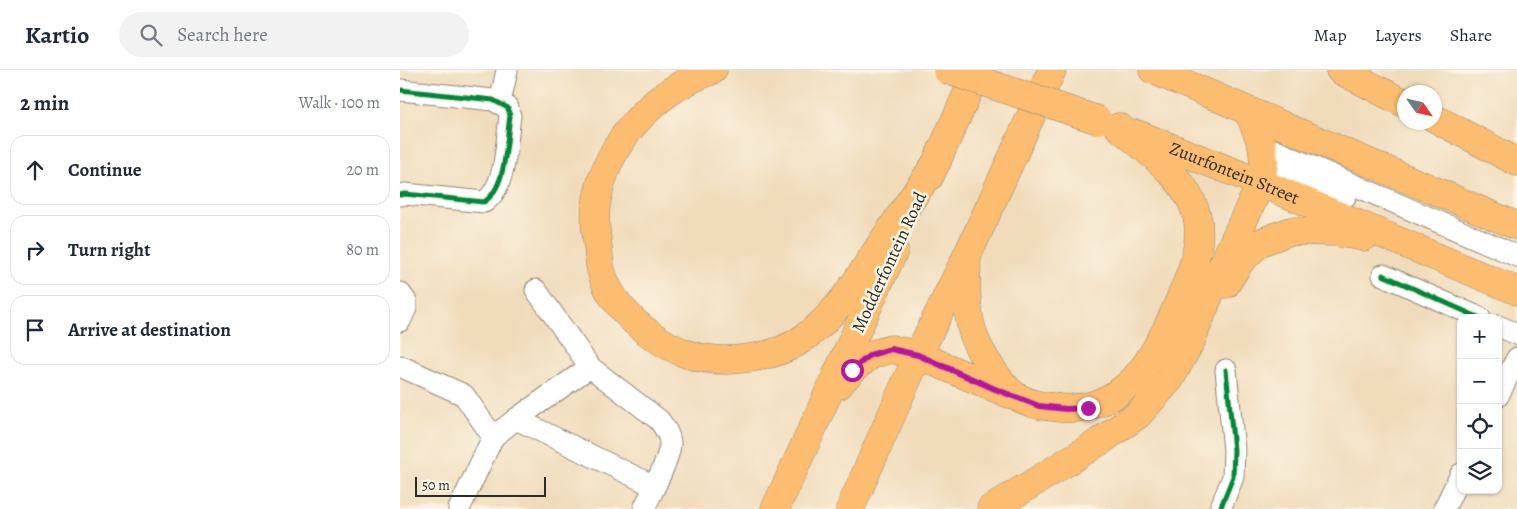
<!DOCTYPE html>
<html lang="en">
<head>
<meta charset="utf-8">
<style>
  body { margin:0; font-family:Alegreya,serif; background:#f2f2f3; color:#1f2937 }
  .controls { position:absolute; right:15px; bottom:15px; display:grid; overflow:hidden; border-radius:10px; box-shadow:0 1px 4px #0004 }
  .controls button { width:45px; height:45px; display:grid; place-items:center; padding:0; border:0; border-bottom:1px solid #e0e1e3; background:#fff; color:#1f2937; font:25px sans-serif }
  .compass { position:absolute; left:997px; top:15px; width:45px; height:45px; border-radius:50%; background:#fff; box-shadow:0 1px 4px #0004; rotate:124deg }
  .scale { position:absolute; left:15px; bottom:12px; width:131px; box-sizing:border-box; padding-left:5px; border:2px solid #2b2b2b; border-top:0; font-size:14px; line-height:18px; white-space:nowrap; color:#2b2b2b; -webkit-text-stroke:4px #fcf5e5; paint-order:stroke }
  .stop { position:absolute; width:15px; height:15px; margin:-11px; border:4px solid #b5179e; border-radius:50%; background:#fff }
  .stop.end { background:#b5179e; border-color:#fff; box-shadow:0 1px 5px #0008 }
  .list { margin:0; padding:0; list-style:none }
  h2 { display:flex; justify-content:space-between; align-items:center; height:65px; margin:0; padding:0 20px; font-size:21px }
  h2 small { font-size:16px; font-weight:400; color:#747a83 }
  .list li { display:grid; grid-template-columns:32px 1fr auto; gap:15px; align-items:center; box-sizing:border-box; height:70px; margin:0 10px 10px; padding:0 10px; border:1px solid #e0e1e3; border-radius:15px }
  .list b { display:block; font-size:19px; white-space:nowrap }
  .list em { font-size:16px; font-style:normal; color:#747a83 }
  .icon { flex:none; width:28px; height:28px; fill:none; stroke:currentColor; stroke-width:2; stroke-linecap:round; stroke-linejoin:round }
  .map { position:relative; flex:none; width:1117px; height:439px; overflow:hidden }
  header { display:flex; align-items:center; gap:30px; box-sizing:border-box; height:70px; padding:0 25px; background:#fff; border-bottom:1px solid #e0e1e3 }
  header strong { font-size:24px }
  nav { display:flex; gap:28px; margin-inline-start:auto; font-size:18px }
  .search { width:350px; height:45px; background:#f2f2f3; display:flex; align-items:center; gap:12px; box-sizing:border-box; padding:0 18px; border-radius:28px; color:#747a83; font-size:19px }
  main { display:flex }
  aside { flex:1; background:#fff }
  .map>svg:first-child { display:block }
</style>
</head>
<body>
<header>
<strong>Kartio</strong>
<div class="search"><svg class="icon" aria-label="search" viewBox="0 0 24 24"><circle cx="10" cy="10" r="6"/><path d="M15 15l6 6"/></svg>Search here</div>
<nav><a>Map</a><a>Layers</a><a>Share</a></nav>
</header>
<main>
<aside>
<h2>2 min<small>Walk · 100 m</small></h2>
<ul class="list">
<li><svg class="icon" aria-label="ahead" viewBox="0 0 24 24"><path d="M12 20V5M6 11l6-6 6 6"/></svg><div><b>Continue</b></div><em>20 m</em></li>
<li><svg class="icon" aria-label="right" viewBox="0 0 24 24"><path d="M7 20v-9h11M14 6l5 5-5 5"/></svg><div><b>Turn right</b></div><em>80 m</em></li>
<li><svg class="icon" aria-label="arrive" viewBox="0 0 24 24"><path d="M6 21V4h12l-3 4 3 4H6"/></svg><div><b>Arrive at destination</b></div></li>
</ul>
</aside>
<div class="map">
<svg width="1117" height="439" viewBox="0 0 1117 439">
  <rect width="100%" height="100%" fill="#fcf5e5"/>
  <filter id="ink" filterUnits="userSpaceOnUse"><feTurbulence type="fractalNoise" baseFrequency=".02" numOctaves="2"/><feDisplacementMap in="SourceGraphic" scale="10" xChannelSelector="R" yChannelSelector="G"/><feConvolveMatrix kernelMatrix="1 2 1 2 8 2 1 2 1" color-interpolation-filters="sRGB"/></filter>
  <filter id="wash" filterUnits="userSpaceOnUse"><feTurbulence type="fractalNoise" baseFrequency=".0096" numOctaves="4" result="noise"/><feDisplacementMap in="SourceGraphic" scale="20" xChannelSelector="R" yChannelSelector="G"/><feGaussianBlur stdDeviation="1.12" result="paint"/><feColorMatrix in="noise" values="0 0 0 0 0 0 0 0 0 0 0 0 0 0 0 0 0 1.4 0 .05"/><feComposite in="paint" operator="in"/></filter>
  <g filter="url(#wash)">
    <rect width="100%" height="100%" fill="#f0dcbb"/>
  </g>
  <g filter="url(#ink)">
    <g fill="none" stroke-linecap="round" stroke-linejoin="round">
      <defs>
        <g id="minor">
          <path d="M 0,20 L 93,30 L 108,38 L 110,46 C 106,72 107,117 84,132 L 5,124 L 0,125"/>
          <path d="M 100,33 L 107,0"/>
          <path d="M 862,75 L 1117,186"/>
          <path d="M 864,93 L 945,127"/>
          <path d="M 983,205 L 1080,248"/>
          <path d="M 0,223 L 6,231 L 6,238 L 0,251"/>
          <path d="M 1098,256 L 1117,264"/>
          <path d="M 0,296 L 64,325 L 93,367 L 59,439"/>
          <path d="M 190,297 L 259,350 C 264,357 269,363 270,372 C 271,387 251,423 244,439"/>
          <path d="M 1098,326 L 1117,288"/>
          <path d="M 116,349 L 254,416"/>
          <path d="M 93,367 L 116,349 L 190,297 L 136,220"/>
          <path d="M 820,439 L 833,407 L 834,380 L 826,300"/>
          <path d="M 1044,439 L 1061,404"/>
        </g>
        <g id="major">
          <path d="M 313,0 C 254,21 205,72 196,136 C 194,149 196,164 198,177 C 199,185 199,192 201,200 C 207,226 229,249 250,264 C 276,282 295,290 327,290 C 354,289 383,284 405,267 C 438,244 459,207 481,174 C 500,146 519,118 538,90"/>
          <path d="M 753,0 L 1117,156"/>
          <path d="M 940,0 L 1004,33"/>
          <path d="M 1034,48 L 1117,92"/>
          <path id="s1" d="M 737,64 L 861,113 L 1117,221"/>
          <path d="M 530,106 L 578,0"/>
          <path d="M 567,186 C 566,213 565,243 575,269 C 581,285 602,317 616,326 C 627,333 640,336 652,337 C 682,342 706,334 728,315 C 751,295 771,252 782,224 C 793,199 805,167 795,140 C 783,105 746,80 719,57"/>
          <path d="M 826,214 L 839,193 L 859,173 L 890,161 L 935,162 L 964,167"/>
          <path d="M 439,315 L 452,300 L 471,285 L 491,279 L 518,285 L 609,324"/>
          <path d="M 375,439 C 416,353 453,266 494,181"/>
          <path d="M 450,439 L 518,285 L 567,186 L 652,0"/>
          <path d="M 591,439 L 699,372 L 739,344 L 770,309 L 790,273 L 814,213 L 861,113 L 864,93 L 862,75 L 849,42"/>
        </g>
      </defs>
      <use href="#minor" stroke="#8e8473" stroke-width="23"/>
      <use href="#major" stroke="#8e8473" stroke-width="29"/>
      <use href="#minor" stroke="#fff" stroke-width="21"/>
      <use href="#major" stroke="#fcbd6f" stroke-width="28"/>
      <defs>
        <path id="major-bridge" d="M 547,0 L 698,50"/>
      </defs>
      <use href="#major-bridge" stroke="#8e8473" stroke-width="29" stroke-linecap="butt"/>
      <use href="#major-bridge" stroke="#fcbd6f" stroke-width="28"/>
      <defs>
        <g id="cycleway">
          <path d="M 0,20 L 93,30 L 108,38 L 110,46 C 106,72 107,117 84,132 L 5,124 L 0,125"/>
          <path d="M 983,205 L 1080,248"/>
          <path d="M 820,439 L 833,407 L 834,380 L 826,300"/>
        </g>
      </defs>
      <use href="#cycleway" stroke="#fcf5e5" stroke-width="8"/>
      <use href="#cycleway" stroke="#00873e" stroke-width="5"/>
    </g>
  </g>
  <g fill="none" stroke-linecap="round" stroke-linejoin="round" filter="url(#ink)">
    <path stroke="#b5179e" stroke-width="6" d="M 452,300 L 470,285 L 491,279 L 518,285 L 595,319 L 639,336 L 666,339 L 688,338"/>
  </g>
  <g text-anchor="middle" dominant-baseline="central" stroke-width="5" stroke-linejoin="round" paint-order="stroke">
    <g font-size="18" fill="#2b2b2b" stroke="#fcf5e5">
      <text stroke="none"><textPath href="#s1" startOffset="105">Zuurfontein Street</textPath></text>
      <text transform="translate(489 192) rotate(-65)">Modderfontein Road</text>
    </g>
  </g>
</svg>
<div class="controls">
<button>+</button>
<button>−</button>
<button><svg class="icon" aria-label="locate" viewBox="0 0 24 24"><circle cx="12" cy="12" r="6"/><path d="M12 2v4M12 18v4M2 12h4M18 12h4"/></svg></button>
<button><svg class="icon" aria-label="layers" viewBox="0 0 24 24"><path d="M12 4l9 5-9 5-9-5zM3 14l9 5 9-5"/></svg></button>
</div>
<svg class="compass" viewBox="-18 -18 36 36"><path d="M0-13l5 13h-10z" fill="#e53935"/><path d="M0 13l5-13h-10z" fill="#747a83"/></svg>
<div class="scale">50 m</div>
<div class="stop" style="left:452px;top:300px"></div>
<div class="stop end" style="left:688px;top:338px"></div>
</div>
</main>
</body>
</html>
